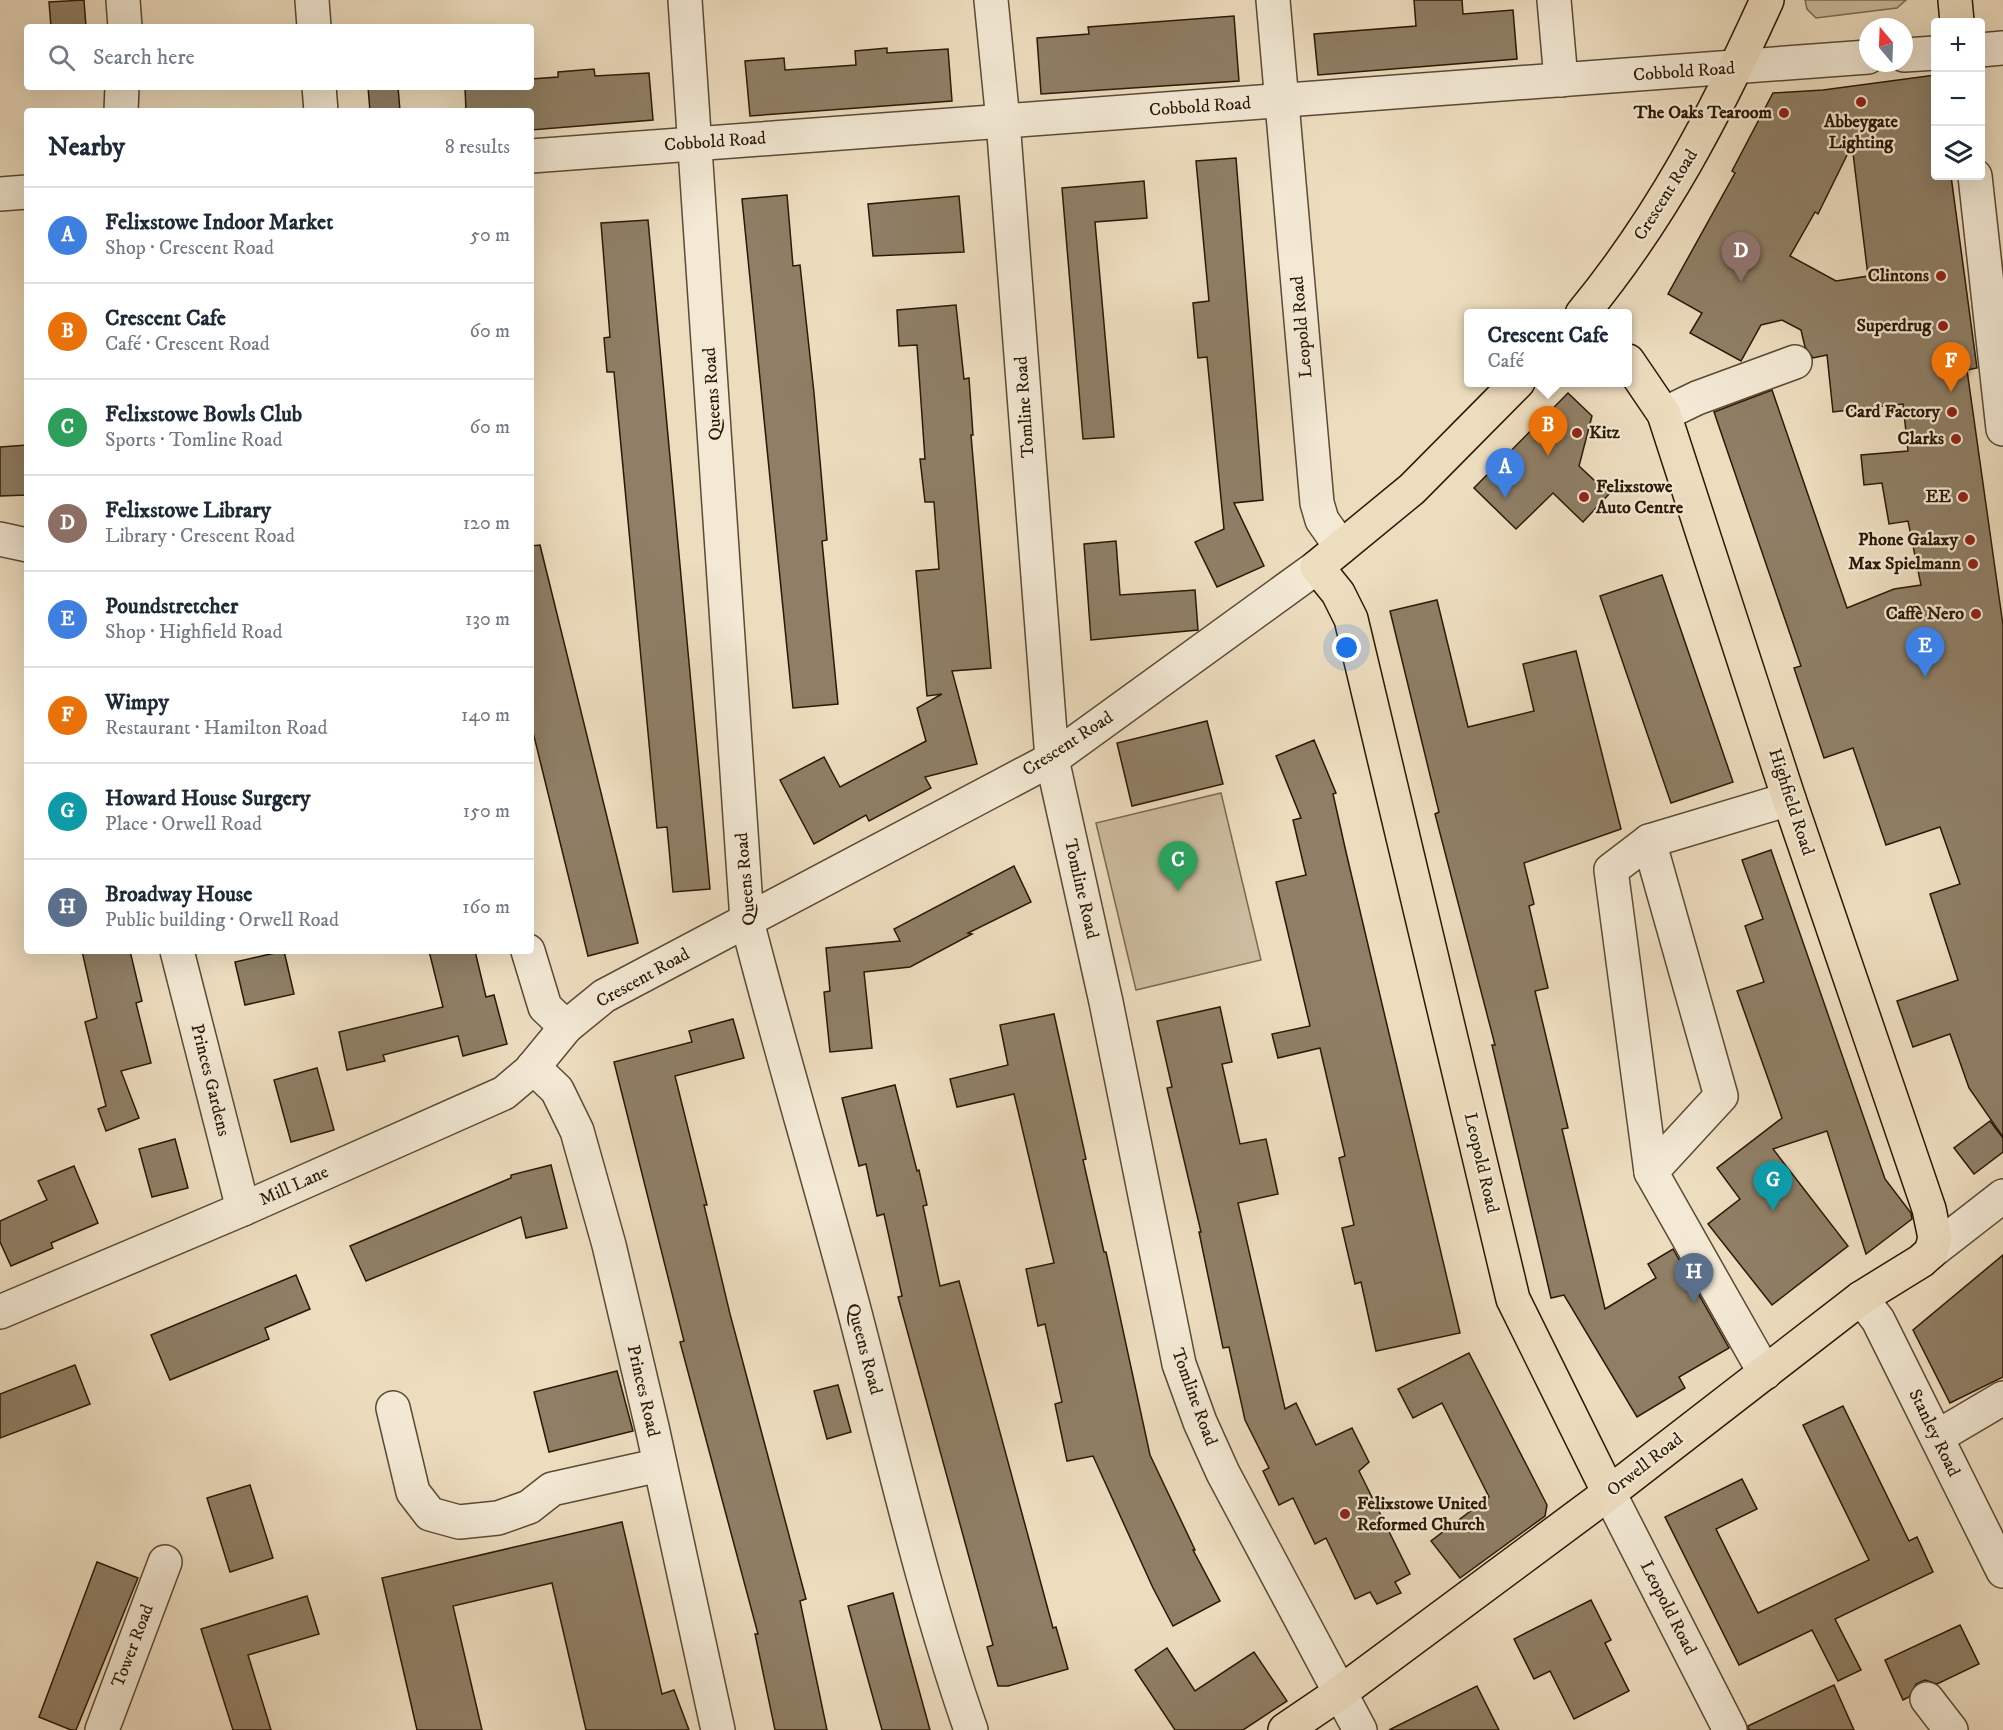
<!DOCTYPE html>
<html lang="en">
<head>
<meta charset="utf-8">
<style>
  body { margin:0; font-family:"IM FELL DW Pica",serif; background:#f6f6f7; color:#1f2937 }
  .controls { position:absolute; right:18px; top:18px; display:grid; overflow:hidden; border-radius:6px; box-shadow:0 6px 24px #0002 }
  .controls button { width:54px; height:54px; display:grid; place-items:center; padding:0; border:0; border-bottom:2px solid #e0e1e3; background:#fff; color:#1f2937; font:30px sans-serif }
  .compass { position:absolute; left:1859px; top:18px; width:54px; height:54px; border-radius:50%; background:#fff; box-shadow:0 6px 24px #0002; rotate:341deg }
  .you { position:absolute; left:1347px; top:648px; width:21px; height:21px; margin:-15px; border:4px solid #fff; border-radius:50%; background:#1a73e8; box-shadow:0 0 0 9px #1a73e833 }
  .badge { display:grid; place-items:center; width:39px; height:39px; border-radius:50%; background:#0b8043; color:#fff; font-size:20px; font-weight:700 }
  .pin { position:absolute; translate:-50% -50px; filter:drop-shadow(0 2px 3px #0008) }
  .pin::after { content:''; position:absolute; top:32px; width:21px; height:18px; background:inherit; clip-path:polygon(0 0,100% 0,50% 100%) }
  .popup { position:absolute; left:1464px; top:309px; width:168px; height:78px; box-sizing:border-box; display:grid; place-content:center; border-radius:6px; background:#fff; filter:drop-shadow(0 2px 4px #0005); font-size:20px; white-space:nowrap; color:#747a83 }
  .popup b { font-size:22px; color:#1f2937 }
  .popup::after { content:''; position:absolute; left:50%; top:100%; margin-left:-12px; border:12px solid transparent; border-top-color:#fff }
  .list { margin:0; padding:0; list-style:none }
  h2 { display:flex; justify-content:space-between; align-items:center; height:78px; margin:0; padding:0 24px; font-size:26px }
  h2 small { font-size:20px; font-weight:400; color:#747a83 }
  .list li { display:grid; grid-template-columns:39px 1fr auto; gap:18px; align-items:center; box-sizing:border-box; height:96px; padding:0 24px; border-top:2px solid #e0e1e3 }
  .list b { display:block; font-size:22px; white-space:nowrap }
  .list p { margin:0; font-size:20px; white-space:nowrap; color:#747a83 }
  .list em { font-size:20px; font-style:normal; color:#747a83 }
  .icon { flex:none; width:33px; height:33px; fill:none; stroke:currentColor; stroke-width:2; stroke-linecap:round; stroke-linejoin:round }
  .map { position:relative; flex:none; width:2003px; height:1730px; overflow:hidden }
  .search { position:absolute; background:#fff; box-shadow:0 6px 24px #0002; left:24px; top:24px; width:510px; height:66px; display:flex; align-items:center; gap:15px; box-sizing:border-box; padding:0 21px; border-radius:6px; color:#747a83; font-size:22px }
  .panel { position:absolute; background:#fff; box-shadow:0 6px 24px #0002; left:24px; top:108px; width:510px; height:846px; border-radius:6px }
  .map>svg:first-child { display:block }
</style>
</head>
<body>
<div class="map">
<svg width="2003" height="1730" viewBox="0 0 2003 1730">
  <rect width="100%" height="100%" fill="#edddbf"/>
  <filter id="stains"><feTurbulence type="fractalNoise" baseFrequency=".00333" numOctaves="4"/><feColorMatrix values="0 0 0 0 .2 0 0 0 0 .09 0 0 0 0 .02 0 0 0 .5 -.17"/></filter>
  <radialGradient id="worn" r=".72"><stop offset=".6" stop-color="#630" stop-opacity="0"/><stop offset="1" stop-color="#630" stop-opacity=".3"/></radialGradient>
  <g fill="#ccbc9f" stroke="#7b6a52" stroke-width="1.5">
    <path d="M 1805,0 L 1906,0 L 1897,8 L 1816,18 L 1807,9 Z"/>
    <path d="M 1221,793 L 1261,960 L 1136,990 L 1096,823 Z"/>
  </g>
  <g fill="#8f7f66" stroke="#2a1905" stroke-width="1.5" fill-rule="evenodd">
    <path d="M 84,0 L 86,27 L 51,27 L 49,2 Z"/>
    <path d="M 1414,0 L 1462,0 L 1463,14 L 1513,10 L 1517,59 L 1318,75 L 1314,34 L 1416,26 Z"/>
    <path d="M 1234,16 L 1239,81 L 1041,94 L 1037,38 L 1089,34 L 1088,27 Z"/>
    <path d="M 887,48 L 887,53 L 948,49 L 952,101 L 750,116 L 745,61 L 784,58 L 785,70 L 856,65 L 855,51 Z"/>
    <path d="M 594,69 L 595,76 L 649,73 L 653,120 L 531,130 L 531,111 L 466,111 L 465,87 L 531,87 L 531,79 L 558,77 L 558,72 Z"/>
    <path d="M 1935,75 L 1935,176 L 1951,176 L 1977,368 L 1967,370 L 2003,625 L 2003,1137 L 1969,1088 L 1950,1034 L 1913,1047 L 1897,1001 L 1958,980 L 1930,894 L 1960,884 L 1940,827 L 1886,845 L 1853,748 L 1824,758 L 1794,668 L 1801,666 L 1714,412 L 1772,390 L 1847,608 L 1894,589 L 1921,585 L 1908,521 L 1889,524 L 1882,483 L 1864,485 L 1861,455 L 1908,451 L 1903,404 L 1833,412 L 1827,355 L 1813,358 L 1805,347 L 1801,330 L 1782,320 L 1761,325 L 1741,361 L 1690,333 L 1702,313 L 1668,294 L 1735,173 L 1732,171 L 1773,93 L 1823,90 ZM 1852,145 L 1868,276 L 1836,281 L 1790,256 L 1815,212 L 1818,214 Z"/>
    <path d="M 368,87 L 398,87 L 400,111 L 370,111 Z"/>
    <path d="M 1236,158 L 1263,500 L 1234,503 L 1264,566 L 1217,587 L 1195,542 L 1224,529 L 1207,357 L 1198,358 L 1193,303 L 1209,301 L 1196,161 Z"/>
    <path d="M 1144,181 L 1147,218 L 1095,222 L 1114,437 L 1083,439 L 1062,188 Z"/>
    <path d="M 787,195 L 793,266 L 800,265 L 814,393 L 827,540 L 822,541 L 838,704 L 793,708 L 742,199 Z"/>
    <path d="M 959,196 L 964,252 L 873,256 L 868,204 Z"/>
    <path d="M 648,220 L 710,889 L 673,892 L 667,827 L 657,828 L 614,372 L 607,372 L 604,338 L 610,337 L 601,223 Z"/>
    <path d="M 956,305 L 964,379 L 969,378 L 973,435 L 971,435 L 991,668 L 952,671 L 977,764 L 925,777 L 931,788 L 869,821 L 866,815 L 814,844 L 780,780 L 824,757 L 840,787 L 926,741 L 917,708 L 942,694 L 927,696 L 916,571 L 939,569 L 934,502 L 925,502 L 920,459 L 925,459 L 917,345 L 899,346 L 897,310 Z"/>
    <path d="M 1568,393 L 1592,416 L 1579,466 L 1609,494 L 1583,522 L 1553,493 L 1516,529 L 1474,488 Z"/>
    <path d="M 27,445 L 27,495 L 0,496 L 0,447 Z"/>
    <path d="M 1116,541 L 1120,595 L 1195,590 L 1198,630 L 1091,640 L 1084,544 Z"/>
    <path d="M 540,545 L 638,943 L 588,956 L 531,724 L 531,546 Z"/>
    <path d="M 1662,575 L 1733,782 L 1671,803 L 1600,596 Z"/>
    <path d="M 1437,600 L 1468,727 L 1534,711 L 1523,664 L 1576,651 L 1621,829 L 1524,863 L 1534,904 L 1529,906 L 1548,988 L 1535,991 L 1568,1128 L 1562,1129 L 1605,1309 L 1656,1278 L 1648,1264 L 1673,1249 L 1729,1348 L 1679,1377 L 1685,1388 L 1637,1417 L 1564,1295 L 1551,1298 L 1492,1045 L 1495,1045 L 1435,814 L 1439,812 L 1390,611 Z"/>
    <path d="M 1207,721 L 1223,784 L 1132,806 L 1117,743 Z"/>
    <path d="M 1314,740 L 1336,793 L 1333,794 L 1346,852 L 1460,1333 L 1376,1351 L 1361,1282 L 1355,1284 L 1342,1228 L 1354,1225 L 1339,1158 L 1345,1156 L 1320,1048 L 1278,1058 L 1272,1034 L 1310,1026 L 1276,882 L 1306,875 L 1293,820 L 1301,818 L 1276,756 Z"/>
    <path d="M 1771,850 L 1885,1179 L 1911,1213 L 1912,1219 L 1866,1254 L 1827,1131 L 1773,1149 L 1848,1246 L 1772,1305 L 1708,1224 L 1740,1199 L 1717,1168 L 1782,1118 L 1737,991 L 1764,982 L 1745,926 L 1763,919 L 1742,860 Z"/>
    <path d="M 1014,866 L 1031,902 L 968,933 L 972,934 L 910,967 L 864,972 L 872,1048 L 830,1052 L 824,992 L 830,991 L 826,948 L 900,941 L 894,929 Z"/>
    <path d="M 82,951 L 130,951 L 142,1001 L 136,1003 L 151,1063 L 121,1071 L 139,1118 L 106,1131 L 98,1109 L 106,1106 L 85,1022 L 97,1018 Z"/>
    <path d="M 284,951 L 294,994 L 245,1005 L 235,962 Z"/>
    <path d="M 429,951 L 475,951 L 486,997 L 494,995 L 507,1044 L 463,1056 L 458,1036 L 383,1055 L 385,1061 L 347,1070 L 339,1032 L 443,1007 Z"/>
    <path d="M 1220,1007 L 1232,1062 L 1222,1064 L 1240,1144 L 1266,1139 L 1278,1194 L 1238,1203 L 1285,1409 L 1296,1403 L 1316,1445 L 1352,1428 L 1369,1462 L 1359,1471 L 1410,1574 L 1395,1582 L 1401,1593 L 1377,1604 L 1370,1592 L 1355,1599 L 1326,1538 L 1315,1544 L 1293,1498 L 1279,1505 L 1263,1471 L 1269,1468 L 1245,1420 L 1229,1347 L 1223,1348 L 1199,1232 L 1201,1232 L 1167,1088 L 1172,1087 L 1157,1021 Z"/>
    <path d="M 1054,1014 L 1086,1159 L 1083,1160 L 1104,1252 L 1106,1252 L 1150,1455 L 1195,1550 L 1193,1550 L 1220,1601 L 1173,1626 L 1153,1588 L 1093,1456 L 1067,1461 L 1055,1404 L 1062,1402 L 1045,1324 L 1038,1326 L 1026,1269 L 1054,1263 L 1014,1094 L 957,1107 L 950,1079 L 1008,1065 L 1000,1025 Z"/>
    <path d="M 733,1019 L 744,1058 L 675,1076 L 707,1205 L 704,1205 L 730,1314 L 806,1599 L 800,1601 L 827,1730 L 775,1730 L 755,1634 L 758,1634 L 680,1342 L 684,1341 L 614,1062 L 692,1042 L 689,1031 Z"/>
    <path d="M 317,1068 L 334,1130 L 291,1142 L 274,1080 Z"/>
    <path d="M 895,1085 L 917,1171 L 919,1170 L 927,1205 L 923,1206 L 940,1286 L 959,1281 L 1053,1628 L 1056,1627 L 1068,1669 L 1008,1686 L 998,1686 L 987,1647 L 993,1645 L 898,1297 L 902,1296 L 884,1214 L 877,1216 L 866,1164 L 859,1166 L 842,1098 Z"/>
    <path d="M 1990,1121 L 2003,1138 L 2003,1152 L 1974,1174 L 1954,1148 Z"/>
    <path d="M 175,1139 L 188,1188 L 152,1197 L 139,1149 Z"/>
    <path d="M 551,1165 L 567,1228 L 526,1238 L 521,1217 L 366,1281 L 350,1246 L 511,1178 L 511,1175 Z"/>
    <path d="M 74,1166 L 98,1223 L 51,1243 L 53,1248 L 11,1266 L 0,1242 L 0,1221 L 47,1200 L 38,1181 Z"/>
    <path d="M 2003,1255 L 2003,1377 L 1950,1403 L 1913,1330 Z"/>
    <path d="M 296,1275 L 310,1309 L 265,1328 L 269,1339 L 170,1380 L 151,1335 Z"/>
    <path d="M 1469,1353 L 1547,1505 L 1545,1516 L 1460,1578 L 1431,1541 L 1489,1497 L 1442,1403 L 1413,1418 L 1398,1389 Z"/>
    <path d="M 75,1365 L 90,1404 L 0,1438 L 0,1394 Z"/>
    <path d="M 617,1371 L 633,1431 L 549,1452 L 534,1392 Z"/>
    <path d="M 838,1385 L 851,1432 L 827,1439 L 814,1391 Z"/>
    <path d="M 1843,1406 L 1909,1541 L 1917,1537 L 1933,1572 L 1835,1619 L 1861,1670 L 1838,1681 L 1812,1630 L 1739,1665 L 1665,1517 L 1742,1479 L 1757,1509 L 1716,1529 L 1758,1613 L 1869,1560 L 1803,1425 Z"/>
    <path d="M 250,1485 L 273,1558 L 230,1572 L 207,1498 Z"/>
    <path d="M 622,1522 L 662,1694 L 674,1690 L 689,1730 L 586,1730 L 552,1583 L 453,1606 L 482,1730 L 417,1730 L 382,1578 Z"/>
    <path d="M 97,1562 L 138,1578 L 76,1730 L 71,1730 L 39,1717 Z"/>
    <path d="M 893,1593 L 906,1643 L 930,1730 L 882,1730 L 864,1665 L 848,1606 Z"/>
    <path d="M 307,1596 L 319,1634 L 248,1655 L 271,1730 L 233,1730 L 201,1629 Z"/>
    <path d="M 1591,1600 L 1611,1640 L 1605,1643 L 1629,1691 L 1574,1719 L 1550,1671 L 1534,1679 L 1514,1639 Z"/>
    <path d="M 1960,1625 L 1979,1664 L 1937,1684 L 1925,1680 L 1916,1684 L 1909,1697 L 1903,1700 L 1885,1660 Z"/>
    <path d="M 1167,1648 L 1195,1691 L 1254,1652 L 1287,1701 L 1243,1730 L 1175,1730 L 1135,1670 Z"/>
    <path d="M 1834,1685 L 1854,1730 L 1749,1730 L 1748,1726 Z"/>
    <path d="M 1477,1686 L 1499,1730 L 1389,1730 Z"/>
  </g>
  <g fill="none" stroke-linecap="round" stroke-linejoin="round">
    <defs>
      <g id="minor">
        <path d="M 123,0 L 125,27"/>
        <path d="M 312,0 L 314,27"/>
        <path d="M 685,0 L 747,921 C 780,1049 818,1175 852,1302 C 890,1445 922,1590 971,1730"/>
        <path d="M 991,0 L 1003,121 L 1052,759 L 1106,1002 L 1179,1364 L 1200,1422 L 1223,1473 L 1360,1730"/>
        <path d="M 1273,0 L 1317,503 L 1322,520 L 1341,547"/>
        <path d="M 1554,0 L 1561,80"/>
        <path d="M 1980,50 L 2003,48"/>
        <path d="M 1904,55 L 1936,53"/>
        <path d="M 319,87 L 321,111"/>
        <path d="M 121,111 L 122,87"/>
        <path d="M 531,156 L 1868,57"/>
        <path d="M 1975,176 L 2003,429"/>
        <path d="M 0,194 L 27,192"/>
        <path d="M 1664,414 L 1697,398 L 1795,362"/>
        <path d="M 0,539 L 27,545"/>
        <path d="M 1649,841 L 1721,1096 L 1651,1172"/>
        <path d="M 177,951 L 243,1209"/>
        <path d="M 528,951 L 545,1007 L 566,1027"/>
        <path d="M 533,1067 L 557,1090 L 577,1131 L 609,1245 L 652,1427 L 718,1730"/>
        <path d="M 1931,1252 L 2003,1196"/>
        <path d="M 1861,1298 L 1878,1320 L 2003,1571"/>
        <path d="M 0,1312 L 243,1209 L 504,1093 L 530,1071 L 566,1027 L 604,996 L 1052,759 L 1317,567"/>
        <path d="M 1765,1373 L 1651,1172 L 1611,870 L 1649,841 L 1789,799"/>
        <path d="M 393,1408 L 413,1492 L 430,1514 L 459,1522 L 498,1518 L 529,1507 L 552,1489 L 660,1465"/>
        <path d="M 1937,1437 L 2003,1398"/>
        <path d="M 1609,1493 L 1730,1730"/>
        <path d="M 1927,1699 L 1951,1730"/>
        <path d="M 102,1730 L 165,1562"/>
      </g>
      <g id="major">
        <path d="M 1955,0 L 1957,22"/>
        <path d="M 1582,314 C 1662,217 1716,113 1767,0"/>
        <path d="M 1518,382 L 1412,489 L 1317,567 L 1338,593 L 1351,619 L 1513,1299 L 1609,1493"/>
        <path d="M 1285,1730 L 1341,1692 L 1609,1493 L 1861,1298 L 1921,1261 L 1931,1252 L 1935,1238 L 1929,1209 L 1789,799 L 1664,414 L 1628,361"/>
      </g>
    </defs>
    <use href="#minor" stroke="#5b4a34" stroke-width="36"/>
    <use href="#major" stroke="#2a1905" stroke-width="36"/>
    <use href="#minor" stroke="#f3e9d5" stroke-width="33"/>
    <use href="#major" stroke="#edddbf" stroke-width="33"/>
  </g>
  <g fill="#8f2418" stroke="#f3e9d5" stroke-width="2">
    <circle cx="1861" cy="102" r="6"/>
    <circle cx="1784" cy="113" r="6"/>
    <circle cx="1941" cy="276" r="6"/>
    <circle cx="1943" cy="326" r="6"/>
    <circle cx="1952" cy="412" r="6"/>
    <circle cx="1577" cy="433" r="6"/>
    <circle cx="1956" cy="439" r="6"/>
    <circle cx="1584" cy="497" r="6"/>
    <circle cx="1963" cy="497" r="6"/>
    <circle cx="1970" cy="540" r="6"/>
    <circle cx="1973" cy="564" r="6"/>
    <circle cx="1976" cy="614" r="6"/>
    <circle cx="1345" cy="1514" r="6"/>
  </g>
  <g text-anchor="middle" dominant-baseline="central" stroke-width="4.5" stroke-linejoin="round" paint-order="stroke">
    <g font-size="18" fill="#2a1905" stroke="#f3e9d5">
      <text transform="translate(1684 72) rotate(-4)">Cobbold Road</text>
      <text transform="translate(1200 107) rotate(-4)">Cobbold Road</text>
      <text transform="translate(715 142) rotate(-4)">Cobbold Road</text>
      <text transform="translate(1666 195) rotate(-58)">Crescent Road</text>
      <text transform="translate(1302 327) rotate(-95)">Leopold Road</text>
      <text transform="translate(713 394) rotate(-94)">Queens Road</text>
      <text transform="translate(1025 407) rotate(-94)">Tomline Road</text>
      <text transform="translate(1068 744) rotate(-33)">Crescent Road</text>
      <text transform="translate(1791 802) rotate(72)">Highfield Road</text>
      <text transform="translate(746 879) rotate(-95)">Queens Road</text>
      <text transform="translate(1081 889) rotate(77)">Tomline Road</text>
      <text transform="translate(643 978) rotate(-29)">Crescent Road</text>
      <text transform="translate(210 1080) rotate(76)">Princes Gardens</text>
      <text transform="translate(1481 1163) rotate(77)">Leopold Road</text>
      <text transform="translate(294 1186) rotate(-24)">Mill Lane</text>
      <text transform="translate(864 1349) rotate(75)">Queens Road</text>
      <text transform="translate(643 1391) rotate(77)">Princes Road</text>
      <text transform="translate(1194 1397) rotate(70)">Tomline Road</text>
      <text transform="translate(1934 1433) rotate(64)">Stanley Road</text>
      <text transform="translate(1645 1465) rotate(-38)">Orwell Road</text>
      <text transform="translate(1668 1608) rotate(63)">Leopold Road</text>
      <text transform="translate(133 1646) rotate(-69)">Tower Road</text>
    </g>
    <g font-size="18" font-weight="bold" fill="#2a1905" stroke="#f3e9d5" text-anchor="end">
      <text x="1772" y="113">The Oaks Tearoom</text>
      <text x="1861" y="122" text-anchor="middle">Abbeygate<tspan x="1861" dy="21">Lighting</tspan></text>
      <text x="1929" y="276">Clintons</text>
      <text x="1931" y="326">Superdrug</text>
      <text x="1940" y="412">Card Factory</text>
      <text x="1589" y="433" text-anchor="start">Kitz</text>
      <text x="1944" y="439">Clarks</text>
      <text x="1596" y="487" text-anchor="start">Felixstowe<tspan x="1596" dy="21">Auto Centre</tspan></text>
      <text x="1951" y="497">EE</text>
      <text x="1958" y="540">Phone Galaxy</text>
      <text x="1961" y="564">Max Spielmann</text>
      <text x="1964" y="614">Caffè Nero</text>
      <text x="1357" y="1504" text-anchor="start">Felixstowe United<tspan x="1357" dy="21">Reformed Church</tspan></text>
    </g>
  </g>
  <rect width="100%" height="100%" filter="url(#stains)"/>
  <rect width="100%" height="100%" fill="url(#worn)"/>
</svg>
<div class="controls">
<button>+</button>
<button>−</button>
<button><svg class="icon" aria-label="layers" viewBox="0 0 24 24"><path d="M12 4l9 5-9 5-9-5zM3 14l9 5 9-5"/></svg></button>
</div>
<svg class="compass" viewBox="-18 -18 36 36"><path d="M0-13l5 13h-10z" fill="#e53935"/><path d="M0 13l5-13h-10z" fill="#747a83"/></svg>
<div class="you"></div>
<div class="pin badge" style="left:1505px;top:498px;background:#3f7fe0">A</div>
<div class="pin badge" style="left:1548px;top:456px;background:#e8710a">B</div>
<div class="popup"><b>Crescent Cafe</b>Café</div>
<div class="pin badge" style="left:1178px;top:891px;background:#2e9e5b">C</div>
<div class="pin badge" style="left:1741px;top:282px;background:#8d6e63">D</div>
<div class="pin badge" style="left:1925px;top:677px;background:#3f7fe0">E</div>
<div class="pin badge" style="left:1951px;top:392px;background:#e8710a">F</div>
<div class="pin badge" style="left:1773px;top:1211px;background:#0f9aa8">G</div>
<div class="pin badge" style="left:1694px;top:1303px;background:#5c6f8a">H</div>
<div class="search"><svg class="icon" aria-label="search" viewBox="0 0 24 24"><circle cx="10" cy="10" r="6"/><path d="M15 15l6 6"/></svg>Search here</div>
<section class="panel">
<h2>Nearby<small>8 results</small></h2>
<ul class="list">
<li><span class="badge" style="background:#3f7fe0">A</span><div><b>Felixstowe Indoor Market</b><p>Shop · Crescent Road</p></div><em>50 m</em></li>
<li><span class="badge" style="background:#e8710a">B</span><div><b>Crescent Cafe</b><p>Café · Crescent Road</p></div><em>60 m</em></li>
<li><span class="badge" style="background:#2e9e5b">C</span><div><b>Felixstowe Bowls Club</b><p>Sports · Tomline Road</p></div><em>60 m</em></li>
<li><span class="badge" style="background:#8d6e63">D</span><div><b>Felixstowe Library</b><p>Library · Crescent Road</p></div><em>120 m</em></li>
<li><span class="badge" style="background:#3f7fe0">E</span><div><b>Poundstretcher</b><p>Shop · Highfield Road</p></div><em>130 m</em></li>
<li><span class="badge" style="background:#e8710a">F</span><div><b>Wimpy</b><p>Restaurant · Hamilton Road</p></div><em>140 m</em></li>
<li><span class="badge" style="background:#0f9aa8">G</span><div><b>Howard House Surgery</b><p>Place · Orwell Road</p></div><em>150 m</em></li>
<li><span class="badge" style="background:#5c6f8a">H</span><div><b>Broadway House</b><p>Public building · Orwell Road</p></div><em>160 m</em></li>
</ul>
</section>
</div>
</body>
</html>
